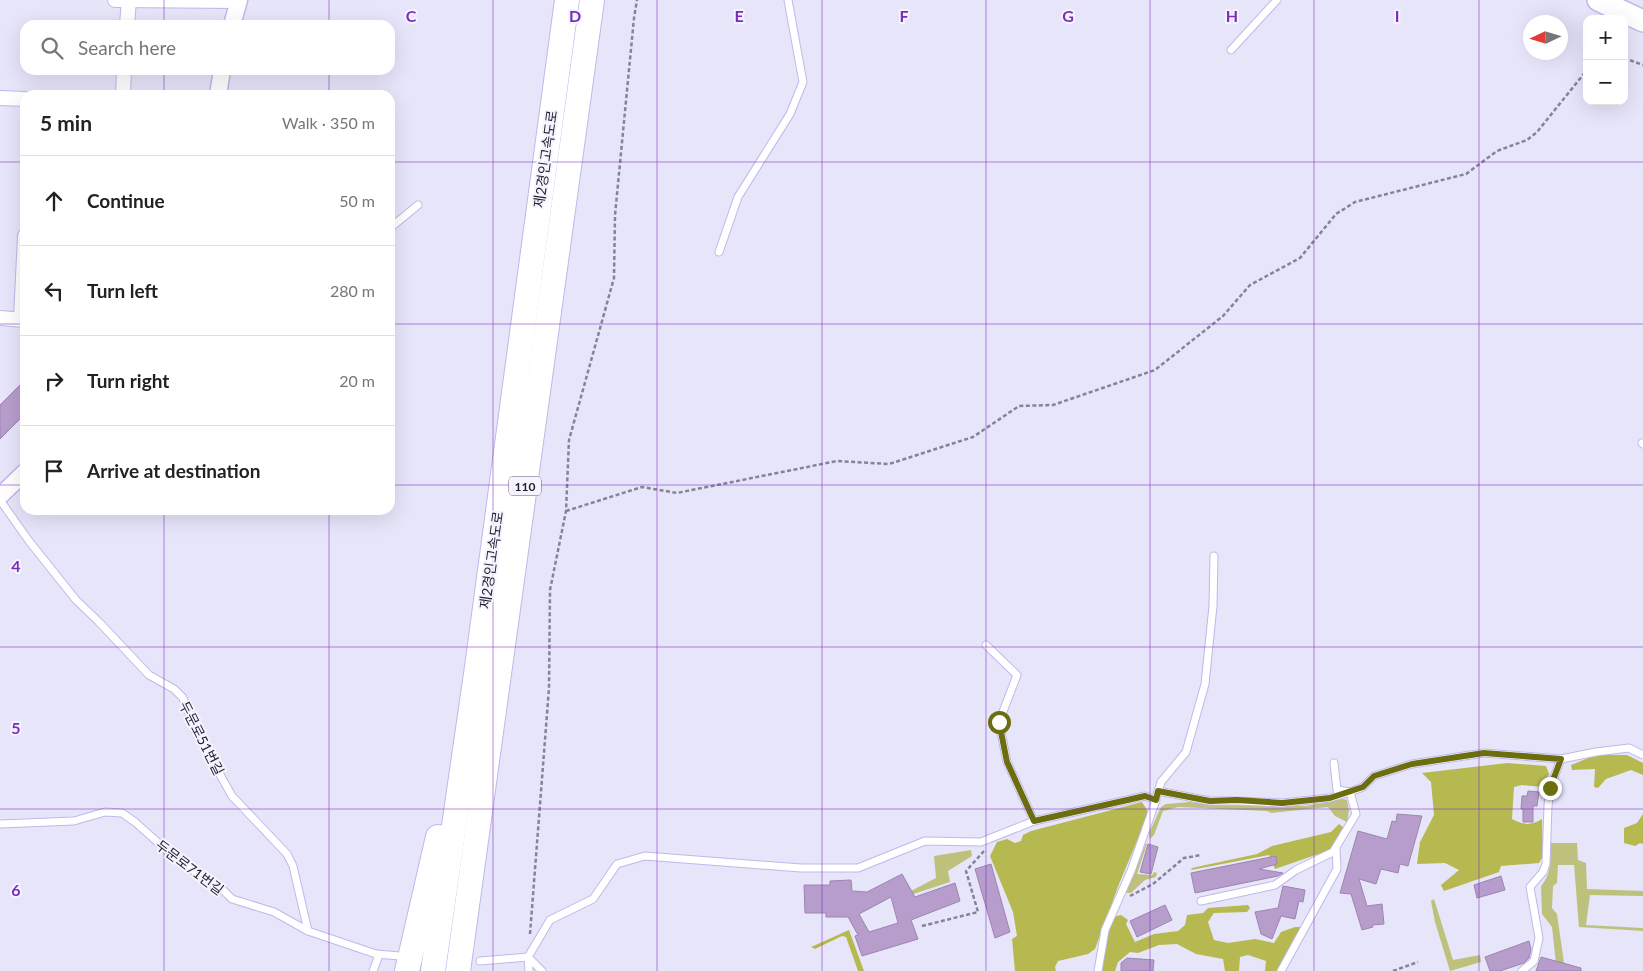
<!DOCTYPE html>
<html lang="en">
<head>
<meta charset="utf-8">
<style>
  body { margin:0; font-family:Lato,"Noto Sans KR",sans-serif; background:#f6f6f6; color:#222 }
  .controls { position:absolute; right:15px; top:15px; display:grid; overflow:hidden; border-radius:10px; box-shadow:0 5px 20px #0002 }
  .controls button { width:45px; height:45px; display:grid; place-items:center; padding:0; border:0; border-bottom:1px solid #e0e0e0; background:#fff; color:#222; font:25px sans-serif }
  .compass { position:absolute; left:1523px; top:15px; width:45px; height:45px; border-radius:50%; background:#fff; box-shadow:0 5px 20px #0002; rotate:266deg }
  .stop { position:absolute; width:15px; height:15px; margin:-11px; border:4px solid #6c6d0f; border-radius:50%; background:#fff }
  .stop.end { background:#6c6d0f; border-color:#fff; box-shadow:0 1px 5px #0008 }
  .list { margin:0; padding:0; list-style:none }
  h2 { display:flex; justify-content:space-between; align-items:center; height:65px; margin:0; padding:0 20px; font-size:21px }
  h2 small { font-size:16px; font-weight:400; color:#767676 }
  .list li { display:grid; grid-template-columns:32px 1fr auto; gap:15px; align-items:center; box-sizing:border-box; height:90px; padding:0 20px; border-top:1px solid #e0e0e0 }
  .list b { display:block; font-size:19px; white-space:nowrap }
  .list em { font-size:16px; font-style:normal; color:#767676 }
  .icon { flex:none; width:28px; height:28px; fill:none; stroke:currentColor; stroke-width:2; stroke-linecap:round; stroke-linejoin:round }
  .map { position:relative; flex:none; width:1643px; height:971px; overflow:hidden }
  .search { position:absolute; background:#fff; box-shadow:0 5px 20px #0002; left:20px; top:20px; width:375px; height:55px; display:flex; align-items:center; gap:12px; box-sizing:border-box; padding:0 18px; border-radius:15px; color:#767676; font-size:19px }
  .panel { position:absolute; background:#fff; box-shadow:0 5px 20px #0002; left:20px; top:90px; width:375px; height:425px; border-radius:15px }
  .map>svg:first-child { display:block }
</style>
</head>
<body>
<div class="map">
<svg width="1643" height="971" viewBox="0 0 1643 971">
  <rect width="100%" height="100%" fill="#e7e5fa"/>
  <g fill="#bec17c">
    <path d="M 1343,799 L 1347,800 L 1349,811 L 1347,822 L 1335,816 L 1328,807 L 1271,813 L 1267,811 L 1178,807 L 1163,811 L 1154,835 L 1150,839 L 1149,833 L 1161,807 L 1166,804 L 1190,802 L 1219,805 L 1306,806 Z"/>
    <path d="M 1146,843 L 1147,844 L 1137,874 L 1152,875 L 1154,872 L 1157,873 L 1156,877 L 1145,880 L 1131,893 L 1126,893 Z"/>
    <path d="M 1551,843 L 1577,843 L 1578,860 L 1586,863 L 1587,889 L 1643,891 L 1643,896 L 1590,895 L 1586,925 L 1643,928 L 1643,931 L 1579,927 L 1574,865 L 1558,865 L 1557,883 L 1553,886 L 1552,908 L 1557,914 L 1564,963 L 1562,971 L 1556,964 L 1552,927 L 1542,914 L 1541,886 C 1552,874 1550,858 1551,843 Z"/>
    <path d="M 971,850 L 972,856 L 948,871 L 950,882 L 901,898 L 907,893 L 936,878 L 934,856 Z"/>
    <path d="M 1434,899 L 1453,960 L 1480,955 L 1481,962 L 1450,971 L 1435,922 L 1431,901 Z"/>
  </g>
  <g fill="#b6b94f">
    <path d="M 1596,755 L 1627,755 L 1643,763 L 1643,775 L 1631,770 L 1606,779 L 1598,788 L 1594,787 L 1595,769 L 1572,770 L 1571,765 Z"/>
    <path d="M 1507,763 L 1546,766 L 1549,774 L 1543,787 L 1522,785 L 1514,787 L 1512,819 C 1524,825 1530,826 1542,819 L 1543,856 L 1539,863 L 1501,866 L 1499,872 L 1444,891 L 1441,885 L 1459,870 L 1445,863 L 1417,864 L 1420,842 L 1434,815 L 1431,782 L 1422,773 Z"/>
    <path d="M 1142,802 L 1147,810 L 1147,817 L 1119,884 L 1095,949 L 1088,954 L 1058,961 L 1055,967 L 1056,971 L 1015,971 L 1012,939 L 1017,936 L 1013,912 L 990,856 L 997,842 L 1007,839 L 1015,843 L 1021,841 L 1023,835 L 1031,831 Z"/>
    <path d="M 1643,814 L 1643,844 L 1640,843 L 1635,846 L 1624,843 L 1624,828 L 1637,823 Z"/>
    <path d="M 1339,824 L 1344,828 L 1330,850 L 1275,869 L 1269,855 L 1191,870 L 1192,868 L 1257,854 L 1272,846 L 1331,832 Z"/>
    <path d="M 1248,905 L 1250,908 L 1247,912 L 1214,913 L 1208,922 L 1214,940 L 1228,943 L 1255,939 L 1274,943 L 1281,932 L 1295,927 L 1301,927 L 1277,971 L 1265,971 L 1266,961 L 1248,955 L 1240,957 L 1239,971 L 1225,971 L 1223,959 L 1196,954 L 1177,944 L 1159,945 L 1138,953 L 1130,952 L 1118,962 L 1115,971 L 1102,971 L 1105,940 L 1113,917 L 1121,915 L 1128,920 L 1126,924 L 1135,942 L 1154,934 L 1178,931 L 1185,925 L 1187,915 L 1203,913 L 1208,908 Z"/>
    <path d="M 849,930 L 864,971 L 858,971 L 846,937 L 842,936 L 815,949 L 811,947 Z"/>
  </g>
  <g fill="#b79dcb" stroke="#9e84b1" fill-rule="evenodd">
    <path d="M 25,380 L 25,414 L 0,439 L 0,405 Z"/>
    <path d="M 1528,791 L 1539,792 L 1537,806 L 1533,806 L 1533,822 L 1523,822 L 1523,809 L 1521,809 L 1522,796 L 1527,796 Z"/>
    <path d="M 1397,814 L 1422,816 L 1408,866 L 1400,864 L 1398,873 L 1381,869 L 1376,884 L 1359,879 L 1367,906 L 1382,904 L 1384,924 L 1372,925 L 1373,927 L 1362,930 L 1351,894 L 1340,893 L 1358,831 L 1387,839 L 1392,821 L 1396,822 Z"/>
    <path d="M 1148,844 L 1158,847 L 1151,874 L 1140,872 Z"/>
    <path d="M 1276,856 L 1277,864 L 1259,869 L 1283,873 L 1278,876 L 1195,893 L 1191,873 Z"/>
    <path d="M 991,864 L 1010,932 L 995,938 L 975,869 Z"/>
    <path d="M 902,874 L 915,897 L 955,883 L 960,901 L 911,920 L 918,939 L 862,956 L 855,936 L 858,935 L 848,917 L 826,917 L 826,913 L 805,913 L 804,885 L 830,885 L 830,881 L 851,880 L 852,891 L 867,892 ZM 891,897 L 898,923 L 869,932 L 859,914 Z"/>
    <path d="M 1501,876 L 1505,890 L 1477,898 L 1474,885 Z"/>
    <path d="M 1283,886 L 1305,890 L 1303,902 L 1299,901 L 1295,919 L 1281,916 L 1272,939 L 1261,934 L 1255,912 L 1278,908 Z"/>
    <path d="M 1165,905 L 1172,920 L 1137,937 L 1130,921 Z"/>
    <path d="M 1529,941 L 1531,949 L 1529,958 L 1524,963 L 1500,971 L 1490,971 L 1485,957 Z"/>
    <path d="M 1541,957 L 1581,968 L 1581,971 L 1536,971 Z"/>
    <path d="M 1127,958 L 1154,960 L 1153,971 L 1121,971 L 1121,963 Z"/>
  </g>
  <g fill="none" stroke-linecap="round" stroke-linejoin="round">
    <defs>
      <g id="service">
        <path d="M 1231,50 L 1277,0"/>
        <path d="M 390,228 L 418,205"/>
        <path d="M 719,252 L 738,197 L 790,114 L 803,82 L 788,0"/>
        <path d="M 1642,443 L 1643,444"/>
        <path d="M 0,500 L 29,541 L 76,600 L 98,621 L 149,675 L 174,689 L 183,698 L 195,730 L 232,796 L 287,854 L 293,866 L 308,931"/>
        <path d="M 986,645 L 1017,675 L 999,722 L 1007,762 L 1034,821"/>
        <path d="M 1158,791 L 1210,801 L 1237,801 L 1282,803 L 1330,798 L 1350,792 L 1363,787 L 1374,776 L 1412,764 L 1484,753 L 1561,759 L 1596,752 L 1629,748 L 1643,755"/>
        <path d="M 1157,795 L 1161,782 L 1186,752 L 1205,684 L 1213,606 L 1214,556"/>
        <path d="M 0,824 L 74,821 L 105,812 L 122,813 L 135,822 L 181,863 L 222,889 L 232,899 L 274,912 L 308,931 L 379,955 L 373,971"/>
        <path d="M 1201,901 L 1275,885 L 1296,870 L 1333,852 L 1356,814 L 1350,792 L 1337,790 L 1334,763"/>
        <path d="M 376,954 L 400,956"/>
        <path d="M 480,961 L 528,957 L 542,971"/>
        <path d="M 529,971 L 528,957 L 550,920 L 593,899 L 617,864 L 645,856 L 801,868 L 858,868 L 925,841 L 981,842 L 1034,821 L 1145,796 L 1156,800 L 1131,871 L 1105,930 L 1098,971"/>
        <path d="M 1281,971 L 1337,869 L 1336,848"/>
        <path d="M 1522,971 L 1534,961 L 1539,938 L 1530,887 L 1543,872 L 1546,864 L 1548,806 L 1550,788 L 1561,759"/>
      </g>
      <g id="minor">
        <path d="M 115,0 L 238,1"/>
        <path d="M 127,25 L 129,0"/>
        <path d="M 123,95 L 124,70"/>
        <path d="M 0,98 L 25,99"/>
        <path d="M 0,318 L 25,320"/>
        <path d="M 21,319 L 25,236"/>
      </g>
      <g id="tertiary">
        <path d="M 232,25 L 239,0"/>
        <path d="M 218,95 L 222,70"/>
        <path d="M 0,496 L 25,472"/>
      </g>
      <path id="primary" d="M 1598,0 L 1643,21"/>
      <g id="motorway">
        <path d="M 407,971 L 438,837"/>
        <path d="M 433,971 L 477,667 L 567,0"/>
        <path d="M 458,971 L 592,0"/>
      </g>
    </defs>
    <use href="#service" stroke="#bfb8eb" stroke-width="9"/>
    <use href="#minor" stroke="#bfb8eb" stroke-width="16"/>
    <use href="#tertiary" stroke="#bfb8eb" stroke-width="19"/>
    <use href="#primary" stroke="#bfb8eb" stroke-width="24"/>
    <use href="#motorway" stroke="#bfb8eb" stroke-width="26"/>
    <g stroke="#858397" stroke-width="2.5" stroke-dasharray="4 2.5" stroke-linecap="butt">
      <path d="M 1624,58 L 1643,65"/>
      <path d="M 566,511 L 642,487 L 677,493 L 837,461 L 889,464 L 973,437 L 1019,406 L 1053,405 L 1155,370 L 1223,316 L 1250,285 L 1300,258 L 1336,214 L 1355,202 L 1466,174 L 1497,151 L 1527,140 L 1537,132 L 1587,70"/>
      <path d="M 1130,896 L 1153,884 L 1184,858 L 1201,855"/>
      <path d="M 922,926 L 978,912 L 966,871 L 984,851"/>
      <path d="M 530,934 L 549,688 L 550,590 L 566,511 L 569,440 L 614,278 L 615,215 L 634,18 L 637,0"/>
      <path d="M 1393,971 L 1418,962"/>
    </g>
    <use href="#service" stroke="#fff" stroke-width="7"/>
    <use href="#minor" stroke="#fff" stroke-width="14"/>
    <use href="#tertiary" stroke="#fff" stroke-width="16"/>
    <use href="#primary" stroke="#fff" stroke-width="21"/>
    <use href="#motorway" stroke="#fff" stroke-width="24"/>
  </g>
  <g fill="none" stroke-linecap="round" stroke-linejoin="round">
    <path stroke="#6c6d0f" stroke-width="6" d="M 999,722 L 1007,762 L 1034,821 L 1145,796 L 1156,800 L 1158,791 L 1210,801 L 1237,800 L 1282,803 L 1330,798 L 1363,787 L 1374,776 L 1412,764 L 1484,753 L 1561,759 L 1550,788"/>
  </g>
  <path fill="none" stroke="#7b2cbf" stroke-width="1" stroke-opacity="0.55" d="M 164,0 L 164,25M 329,0 L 329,25M 493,0 L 493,971M 657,0 L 657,971M 822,0 L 822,971M 986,0 L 986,971M 1150,0 L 1150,971M 1314,0 L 1314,971M 1479,0 L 1479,971M 164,70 L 164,95M 329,70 L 329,95M 0,162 L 25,162M 390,162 L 1643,162M 0,324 L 25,324M 390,324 L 1643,324M 0,485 L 25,485M 390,485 L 1643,485M 164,510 L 164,971M 329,510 L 329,971M 0,647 L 1643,647M 0,809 L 1643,809"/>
  <g text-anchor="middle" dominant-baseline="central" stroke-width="4" stroke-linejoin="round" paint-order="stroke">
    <rect fill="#f5f4fe" stroke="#615e6e" stroke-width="1" x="509" y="476.5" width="32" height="19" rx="4"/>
    <g font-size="12" font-weight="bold" fill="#211e31">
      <text x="525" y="486">110</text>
    </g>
    <g font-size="14" fill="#211e31" stroke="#f5f4fe">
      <text transform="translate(545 159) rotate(-82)">제2경인고속도로</text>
      <text transform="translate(491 560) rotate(-82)">제2경인고속도로</text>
      <text transform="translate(202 738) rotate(63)">두문로51번길</text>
      <text transform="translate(190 867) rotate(37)">두문로71번길</text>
    </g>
  </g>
  <g font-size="16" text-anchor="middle" font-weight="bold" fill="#7b2cbf" stroke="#f5f4fe" stroke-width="4" stroke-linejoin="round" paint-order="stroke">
    <text x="411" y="22">C</text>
    <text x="575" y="22">D</text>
    <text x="739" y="22">E</text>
    <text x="904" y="22">F</text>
    <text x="1068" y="22">G</text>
    <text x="1232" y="22">H</text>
    <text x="1397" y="22">I</text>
    <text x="16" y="572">4</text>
    <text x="16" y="734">5</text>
    <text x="16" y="896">6</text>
  </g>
</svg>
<div class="controls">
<button>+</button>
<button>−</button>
</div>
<svg class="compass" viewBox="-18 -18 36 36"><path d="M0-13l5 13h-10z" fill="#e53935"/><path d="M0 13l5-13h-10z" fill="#767676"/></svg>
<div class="stop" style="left:999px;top:722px"></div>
<div class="stop end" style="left:1550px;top:788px"></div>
<div class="search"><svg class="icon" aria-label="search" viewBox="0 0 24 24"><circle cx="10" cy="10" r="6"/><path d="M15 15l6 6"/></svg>Search here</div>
<section class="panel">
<h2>5 min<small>Walk · 350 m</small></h2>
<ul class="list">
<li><svg class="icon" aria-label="ahead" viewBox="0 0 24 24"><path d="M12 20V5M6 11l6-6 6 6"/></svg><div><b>Continue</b></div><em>50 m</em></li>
<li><svg class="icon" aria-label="left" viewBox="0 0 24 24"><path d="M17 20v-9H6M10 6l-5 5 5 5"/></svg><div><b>Turn left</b></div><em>280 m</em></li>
<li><svg class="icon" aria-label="right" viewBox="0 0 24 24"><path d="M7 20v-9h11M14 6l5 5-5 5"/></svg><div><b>Turn right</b></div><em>20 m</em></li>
<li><svg class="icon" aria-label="arrive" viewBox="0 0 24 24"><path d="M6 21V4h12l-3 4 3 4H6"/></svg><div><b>Arrive at destination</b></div></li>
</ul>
</section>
</div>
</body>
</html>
